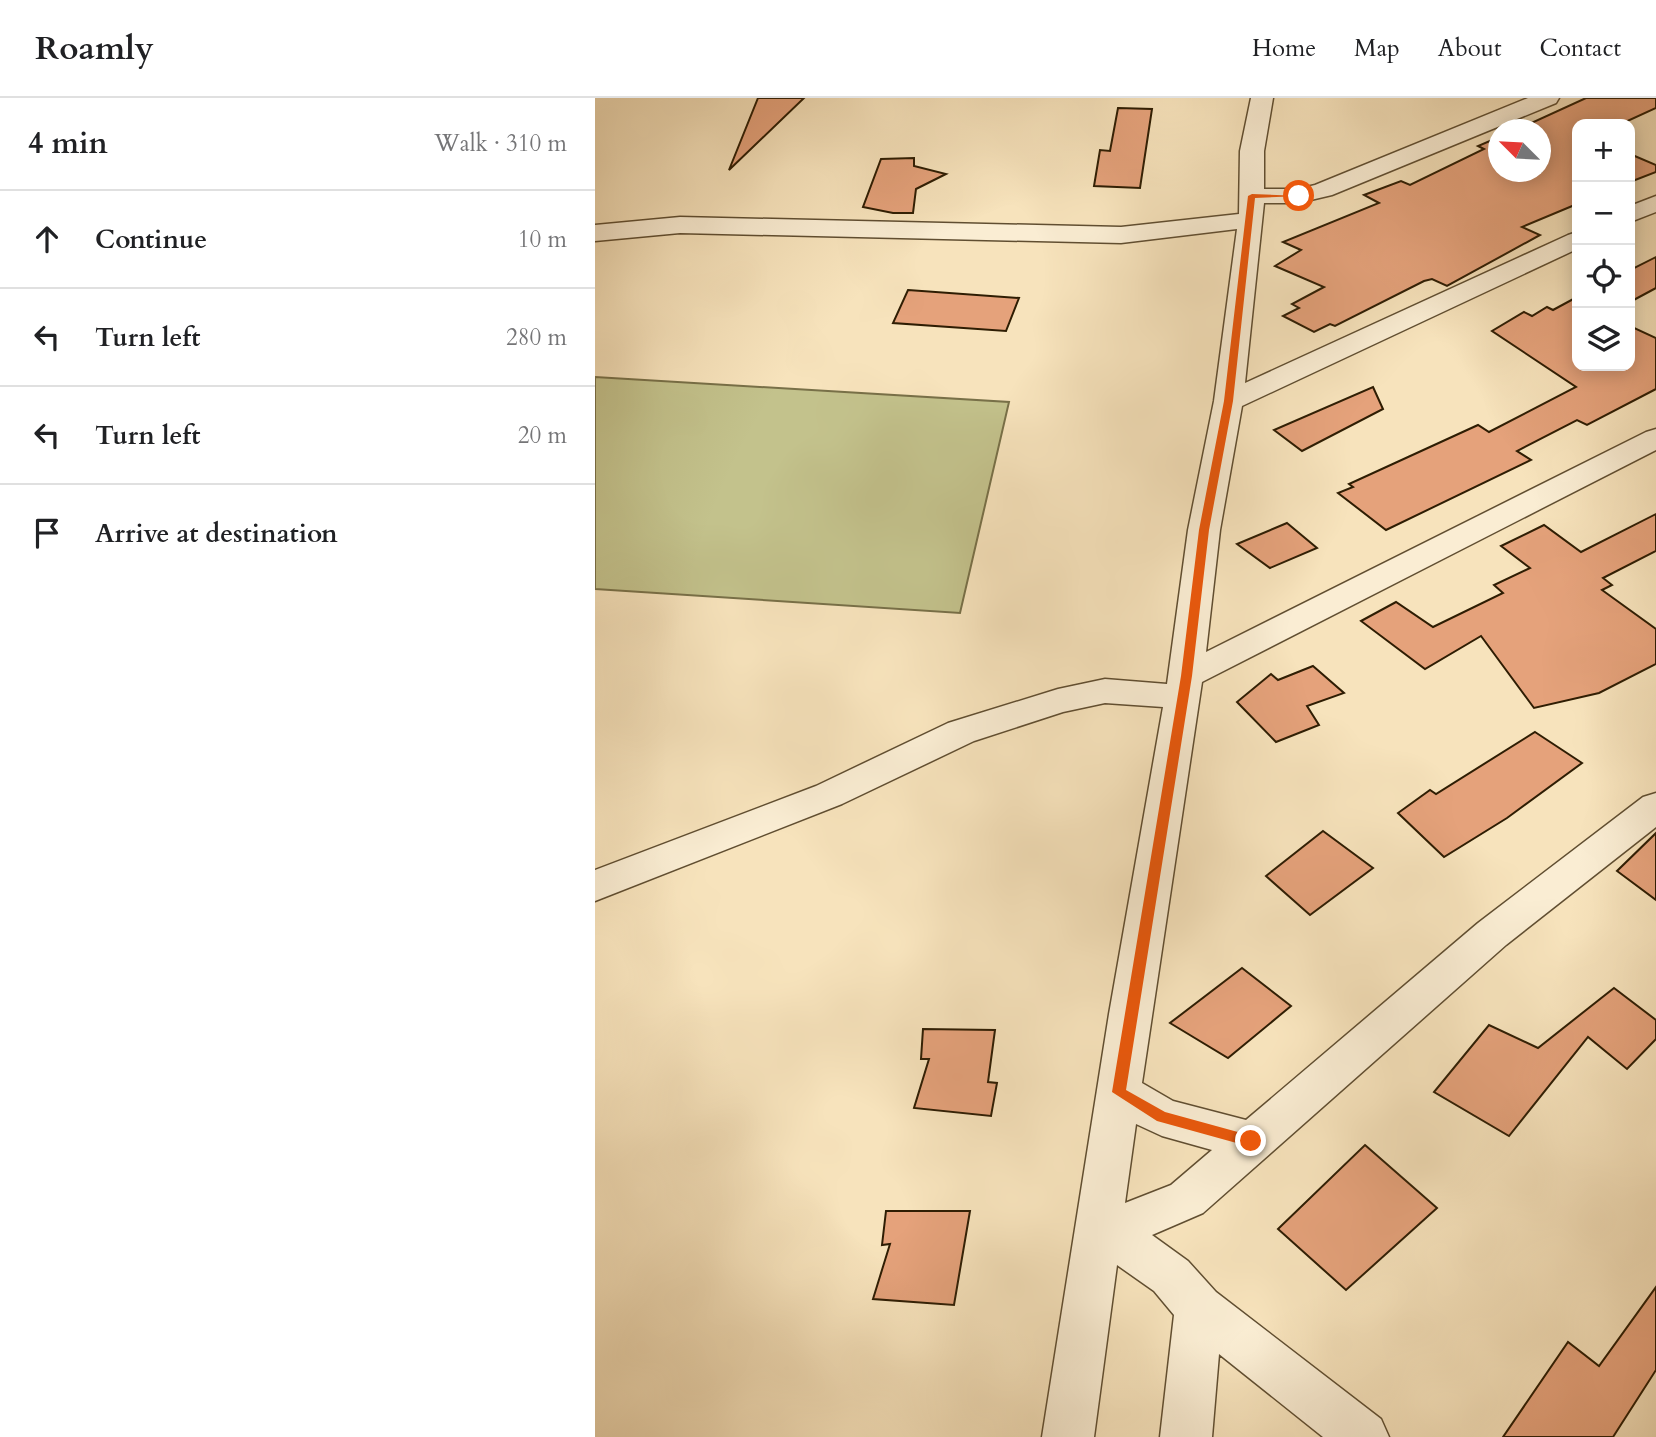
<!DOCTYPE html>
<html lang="en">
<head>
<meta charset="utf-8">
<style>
  body { margin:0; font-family:Cardo,serif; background:#f6f6f6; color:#202124 }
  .controls { position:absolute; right:21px; top:21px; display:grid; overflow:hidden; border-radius:14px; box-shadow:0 4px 18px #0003 }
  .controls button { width:63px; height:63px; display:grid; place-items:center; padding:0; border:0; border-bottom:2px solid #e0e0e0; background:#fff; color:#202124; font:35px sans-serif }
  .compass { position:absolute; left:893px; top:21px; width:63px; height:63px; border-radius:50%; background:#fff; box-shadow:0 4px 18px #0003; rotate:294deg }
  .stop { position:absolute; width:21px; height:21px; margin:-16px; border:5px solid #ea580c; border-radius:50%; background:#fff }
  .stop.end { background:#ea580c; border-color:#fff; box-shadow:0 2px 7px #0008 }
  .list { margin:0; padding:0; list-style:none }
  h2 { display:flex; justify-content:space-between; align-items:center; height:91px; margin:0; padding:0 28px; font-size:30px }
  h2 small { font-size:23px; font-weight:400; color:#757577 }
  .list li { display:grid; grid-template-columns:46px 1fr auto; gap:21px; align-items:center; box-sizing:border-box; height:98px; padding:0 28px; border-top:2px solid #e0e0e0 }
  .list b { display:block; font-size:26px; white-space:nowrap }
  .list em { font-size:23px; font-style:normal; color:#757577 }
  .icon { flex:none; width:38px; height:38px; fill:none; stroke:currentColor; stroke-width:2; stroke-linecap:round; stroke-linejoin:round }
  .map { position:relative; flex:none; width:1061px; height:1339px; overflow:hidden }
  header { display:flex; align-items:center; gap:42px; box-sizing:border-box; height:98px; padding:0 35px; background:#fff; border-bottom:2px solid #e0e0e0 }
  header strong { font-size:33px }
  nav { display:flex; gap:38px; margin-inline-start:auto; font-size:24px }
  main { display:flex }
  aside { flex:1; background:#fff }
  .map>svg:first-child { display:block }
</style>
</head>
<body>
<header>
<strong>Roamly</strong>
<nav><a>Home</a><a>Map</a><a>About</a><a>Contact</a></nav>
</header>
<main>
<aside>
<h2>4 min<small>Walk · 310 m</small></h2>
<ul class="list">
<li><svg class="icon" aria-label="ahead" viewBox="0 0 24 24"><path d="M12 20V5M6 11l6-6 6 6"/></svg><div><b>Continue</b></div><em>10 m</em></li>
<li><svg class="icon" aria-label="left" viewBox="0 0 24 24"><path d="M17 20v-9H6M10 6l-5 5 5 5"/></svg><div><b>Turn left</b></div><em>280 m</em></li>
<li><svg class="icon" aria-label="left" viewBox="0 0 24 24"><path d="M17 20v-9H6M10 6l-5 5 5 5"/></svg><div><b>Turn left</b></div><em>20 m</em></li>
<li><svg class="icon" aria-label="arrive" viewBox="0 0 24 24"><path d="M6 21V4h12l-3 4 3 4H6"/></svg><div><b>Arrive at destination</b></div></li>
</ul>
</aside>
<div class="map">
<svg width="1061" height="1339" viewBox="0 0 1061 1339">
  <rect width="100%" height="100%" fill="#f7e3bc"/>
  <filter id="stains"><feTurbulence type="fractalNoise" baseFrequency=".00286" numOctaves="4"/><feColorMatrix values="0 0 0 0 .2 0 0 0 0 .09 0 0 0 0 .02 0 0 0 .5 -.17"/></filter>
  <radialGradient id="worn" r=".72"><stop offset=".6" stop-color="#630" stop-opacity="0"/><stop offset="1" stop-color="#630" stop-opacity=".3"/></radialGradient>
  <path fill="#c3c28c" stroke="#787048" stroke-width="2" d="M 0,279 L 414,304 L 365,515 L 0,491 Z"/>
  <g fill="#e5a27b" stroke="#2e1d03" stroke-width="2">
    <path d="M 163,0 L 209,0 L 134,72 Z"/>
    <path d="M 991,0 L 1061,0 L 1061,10 L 1026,26 L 982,26 L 982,106 L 927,129 L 945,137 L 852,188 L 837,181 L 829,183 L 740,228 L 735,226 L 719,234 L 688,218 L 704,210 L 697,206 L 729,189 L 680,168 L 706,152 L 688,144 L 784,105 L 769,97 L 806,83 L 815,87 L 889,51 L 883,48 L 904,39 L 904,74 L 946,74 L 946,32 L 921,32 Z"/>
    <path d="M 523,10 L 557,11 L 545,90 L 499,88 L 505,52 L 515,53 Z"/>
    <path d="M 1035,56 L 1061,67 L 1061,74 L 1035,84 Z"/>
    <path d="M 319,60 L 319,68 L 351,76 L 321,91 L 318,115 L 298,115 L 268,109 L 286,61 Z"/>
    <path d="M 1061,159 L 1061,190 L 1035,204 L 1035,172 Z"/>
    <path d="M 313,192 L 424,200 L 411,233 L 298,225 Z"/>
    <path d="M 982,199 L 982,268 L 1035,268 L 1035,228 L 1061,240 L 1061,291 L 992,327 L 982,322 L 922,353 L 936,362 L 791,432 L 743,395 L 758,389 L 754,386 L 883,327 L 894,334 L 981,289 L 897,233 L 929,214 L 937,218 L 952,209 L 958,212 Z"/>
    <path d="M 778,289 L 788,311 L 707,353 L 679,332 Z"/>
    <path d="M 1061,416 L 1061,453 L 1008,480 L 1017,487 L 1007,492 L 1061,531 L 1061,566 L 1004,595 L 939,610 L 886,538 L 830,571 L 766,523 L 801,504 L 838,529 L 908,495 L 899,487 L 935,470 L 906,448 L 949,427 L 986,454 Z"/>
    <path d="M 692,425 L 722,450 L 675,470 L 642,446 Z"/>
    <path d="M 718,568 L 749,595 L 712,608 L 724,627 L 681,644 L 642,604 L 676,576 L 683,582 Z"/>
    <path d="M 940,634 L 987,665 L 912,720 L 849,759 L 803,715 L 835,692 L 841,696 Z"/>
    <path d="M 728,733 L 778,770 L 715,817 L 671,778 Z"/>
    <path d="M 1061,735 L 1061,802 L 1022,773 Z"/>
    <path d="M 647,870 L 696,908 L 633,960 L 575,925 Z"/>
    <path d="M 1019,890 L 1061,922 L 1061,941 L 1032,971 L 993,939 L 914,1038 L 839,994 L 894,927 L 943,950 Z"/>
    <path d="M 328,931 L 400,932 L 393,984 L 402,985 L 396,1018 L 319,1010 L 334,961 L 326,961 Z"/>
    <path d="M 770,1047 L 842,1110 L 751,1192 L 683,1131 Z"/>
    <path d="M 291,1113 L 375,1113 L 359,1207 L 278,1201 L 295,1146 L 287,1147 Z"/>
    <path d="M 1061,1189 L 1061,1272 L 1018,1339 L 908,1339 L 973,1244 L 1004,1268 Z"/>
  </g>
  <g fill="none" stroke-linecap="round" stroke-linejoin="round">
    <defs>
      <g id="minor">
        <path d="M 656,0 L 678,0 L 669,53 L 669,91 L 703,91 L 720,87 L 933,0 L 964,0 L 961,5 L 737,97 L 703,105 L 669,105 L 650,285 L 973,137 L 982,134 L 982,151 L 647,308 L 625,432 L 611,554 L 1051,334 L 1061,331 L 1061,352 L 607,584 L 547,985 L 578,1003 L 651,1022 L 883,825 L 1048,699 L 1061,695 L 1061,729 L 911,847 L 608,1115 L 557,1137 L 593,1163 L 621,1194 L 786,1321 L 794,1339 L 728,1339 L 624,1256 L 617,1339 L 565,1339 L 579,1217 L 559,1193 L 522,1167 L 499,1339 L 447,1339 L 514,916 L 568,609 L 510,605 L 468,614 L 379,643 L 247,706 L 0,803 L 0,772 L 221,688 L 353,625 L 463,591 L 510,581 L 572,586 L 593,432 L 619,303 L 642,131 L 526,145 L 85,135 L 0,143 L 0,127 L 85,119 L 526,129 L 644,116 L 645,53 ZM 541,1026 L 567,1038 L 617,1052 L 576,1087 L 530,1105 Z"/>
        <path d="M 1061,98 L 1061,114 L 1035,124 L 1035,108 Z"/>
      </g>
    </defs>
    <use href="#minor" stroke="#604e31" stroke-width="3"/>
    <use href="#minor" fill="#faedd3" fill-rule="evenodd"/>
  </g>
  <path fill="#ea580c" d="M 657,96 L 707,98 L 660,100 L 638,303 L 614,432 L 597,578 L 531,992 L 570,1014 L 661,1039 L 661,1047 L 656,1049 L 562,1023 L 517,994 L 586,578 L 604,432 L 629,303 L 653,98 Z"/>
  <rect width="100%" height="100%" filter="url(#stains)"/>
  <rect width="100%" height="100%" fill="url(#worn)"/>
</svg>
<div class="controls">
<button>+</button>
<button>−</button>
<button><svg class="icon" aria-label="locate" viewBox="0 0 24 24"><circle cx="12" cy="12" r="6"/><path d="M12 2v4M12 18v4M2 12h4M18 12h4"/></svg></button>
<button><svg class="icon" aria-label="layers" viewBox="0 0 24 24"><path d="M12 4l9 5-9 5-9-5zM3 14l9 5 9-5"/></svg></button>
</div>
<svg class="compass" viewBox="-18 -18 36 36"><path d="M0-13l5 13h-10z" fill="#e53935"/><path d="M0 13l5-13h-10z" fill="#757577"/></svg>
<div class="stop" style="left:704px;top:98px"></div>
<div class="stop end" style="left:656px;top:1043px"></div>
</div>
</main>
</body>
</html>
